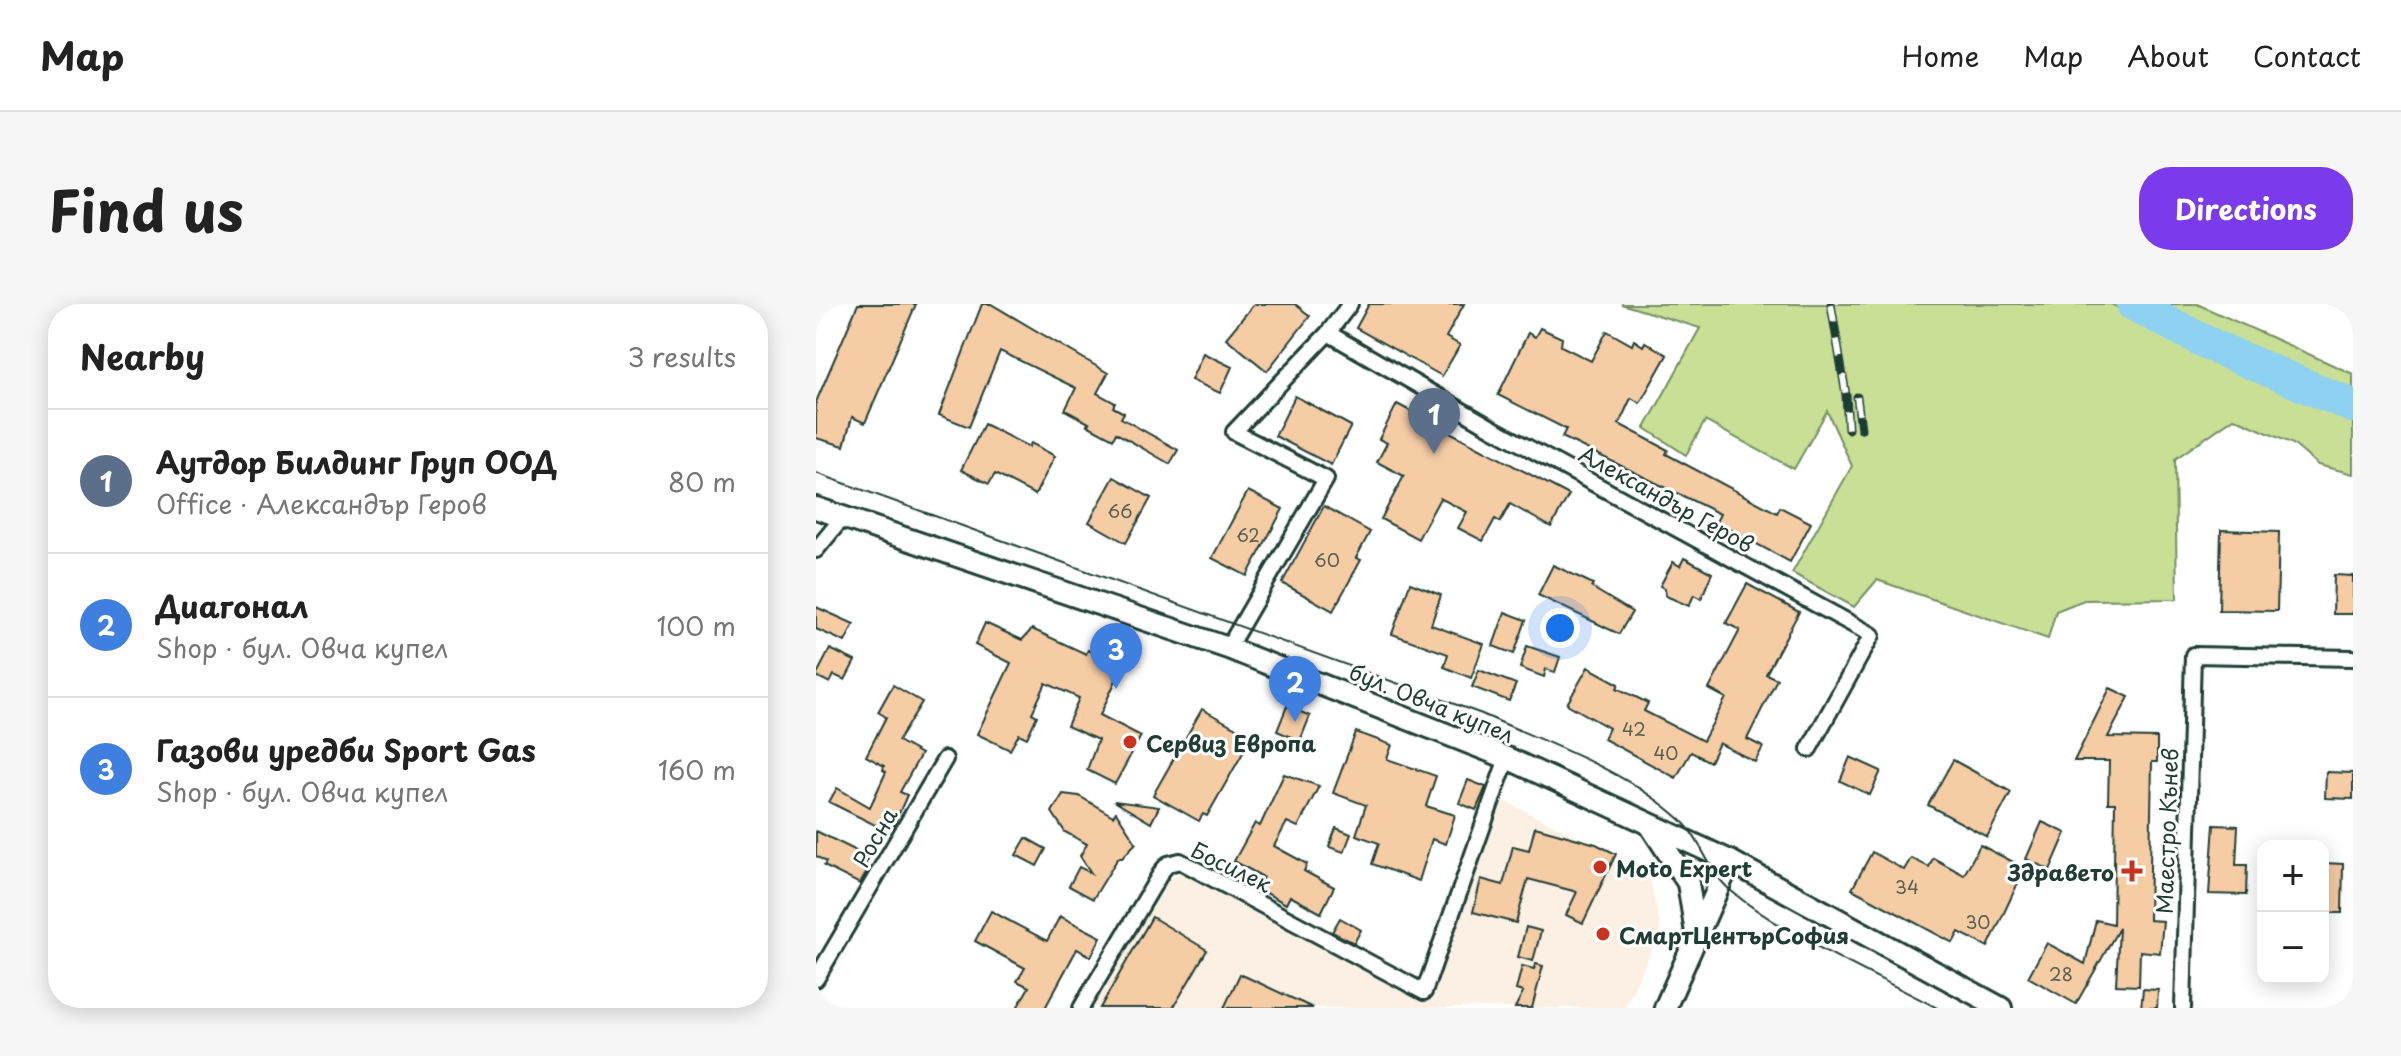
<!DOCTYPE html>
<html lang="en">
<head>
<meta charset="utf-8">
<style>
  body { margin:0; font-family:"Playpen Sans",sans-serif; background:#f6f6f6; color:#222 }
  .controls { position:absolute; right:24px; bottom:24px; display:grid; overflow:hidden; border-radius:16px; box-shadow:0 4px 20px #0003 }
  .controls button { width:72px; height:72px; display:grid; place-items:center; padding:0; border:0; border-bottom:2px solid #e0e0e0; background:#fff; color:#222; font:40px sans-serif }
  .you { position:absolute; left:744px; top:324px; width:28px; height:28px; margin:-20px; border:6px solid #fff; border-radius:50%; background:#1a73e8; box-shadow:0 0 0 12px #1a73e833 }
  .badge { display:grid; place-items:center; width:52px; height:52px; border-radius:50%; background:#7c3aed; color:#fff; font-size:26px; font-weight:700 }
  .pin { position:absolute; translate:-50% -66px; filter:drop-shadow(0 2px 4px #0008) }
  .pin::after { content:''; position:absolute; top:42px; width:28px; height:24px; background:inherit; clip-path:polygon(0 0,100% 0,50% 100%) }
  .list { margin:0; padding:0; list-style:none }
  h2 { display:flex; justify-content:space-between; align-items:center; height:104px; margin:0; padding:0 32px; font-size:34px }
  h2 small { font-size:26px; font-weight:400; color:#767676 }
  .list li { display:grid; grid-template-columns:52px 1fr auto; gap:24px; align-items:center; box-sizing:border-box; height:144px; padding:0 32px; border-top:2px solid #e0e0e0 }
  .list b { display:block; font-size:30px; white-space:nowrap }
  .list p { margin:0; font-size:26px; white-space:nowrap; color:#767676 }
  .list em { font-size:26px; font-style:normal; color:#767676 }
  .map { position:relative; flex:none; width:1537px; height:704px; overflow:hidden; border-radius:32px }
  header { display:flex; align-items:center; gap:48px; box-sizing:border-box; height:112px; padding:0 40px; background:#fff; border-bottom:2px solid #e0e0e0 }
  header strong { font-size:38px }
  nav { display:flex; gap:44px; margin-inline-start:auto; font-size:28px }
  .intro { display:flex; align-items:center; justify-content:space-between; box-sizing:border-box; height:192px; padding:0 48px }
  h1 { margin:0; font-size:56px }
  .button { padding:20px 36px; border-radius:32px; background:#7c3aed; color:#fff; font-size:28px; font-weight:700 }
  main { display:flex; gap:48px; padding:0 48px }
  aside { flex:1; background:#fff; border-radius:32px; box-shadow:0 4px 20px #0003 }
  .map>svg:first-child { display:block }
</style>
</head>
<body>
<header>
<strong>Map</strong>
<nav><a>Home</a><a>Map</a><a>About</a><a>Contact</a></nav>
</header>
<div class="intro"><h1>Find us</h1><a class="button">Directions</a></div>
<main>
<aside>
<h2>Nearby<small>3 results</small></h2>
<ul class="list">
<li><span class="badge" style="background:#5c6f8a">1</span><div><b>Аутдор Билдинг Груп ООД</b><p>Office · Александър Геров</p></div><em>80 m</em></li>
<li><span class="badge" style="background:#3f7fe0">2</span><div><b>Диагонал</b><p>Shop · бул. Овча купел</p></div><em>100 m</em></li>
<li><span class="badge" style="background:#3f7fe0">3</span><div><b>Газови уредби Sport Gas</b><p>Shop · бул. Овча купел</p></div><em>160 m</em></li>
</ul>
</aside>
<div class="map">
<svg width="1537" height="704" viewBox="0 0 1537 704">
  <rect width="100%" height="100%" fill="#fff"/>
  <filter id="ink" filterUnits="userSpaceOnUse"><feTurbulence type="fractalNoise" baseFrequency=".0125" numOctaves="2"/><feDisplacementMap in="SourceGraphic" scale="16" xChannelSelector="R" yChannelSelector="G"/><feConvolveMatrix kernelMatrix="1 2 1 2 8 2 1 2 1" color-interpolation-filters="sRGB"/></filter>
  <g filter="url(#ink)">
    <path fill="#fcf0e4" d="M 687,496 L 833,568 L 845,626 L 809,704 L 277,704 L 351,577 L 367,566 L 608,687 Z"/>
    <g fill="#c9df95" stroke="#748e64" stroke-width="2">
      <path d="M 805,0 L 1295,0 L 1400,54 L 1537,115 L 1537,170 L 1502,161 L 1477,140 L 1418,114 L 1359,155 L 1361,295 L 1268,296 L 1240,307 L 1232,335 L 1061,276 L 1038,303 L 976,269 L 1036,162 L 1011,107 L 978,165 L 889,117 L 870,151 L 829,124 L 884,24 Z"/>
      <path d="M 1341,0 L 1381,0 L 1537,70 L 1537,90 Z"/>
    </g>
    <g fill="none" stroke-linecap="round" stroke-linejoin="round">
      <path stroke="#8fd1f0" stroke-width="34" d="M 1317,0 L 1401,44 L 1537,102"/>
    </g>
    <g fill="#f6cca5" stroke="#1f3d34" stroke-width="2">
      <path d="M 42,0 L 100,0 L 49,119 L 36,113 L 28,142 L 0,134 L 0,98 Z"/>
      <path d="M 166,0 L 175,0 L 292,69 L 281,89 L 299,99 L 297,103 L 308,109 L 305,114 L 362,146 L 354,160 L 300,129 L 297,135 L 271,121 L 273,119 L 249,106 L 260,84 L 184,47 L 153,123 L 123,111 Z"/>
      <path d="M 438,0 L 479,0 L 494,12 L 451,67 L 410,34 Z"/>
      <path d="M 553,0 L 648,0 L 630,33 L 644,41 L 626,72 L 540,24 Z"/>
      <path d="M 724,24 L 746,34 L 745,42 L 775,57 L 791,27 L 816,41 L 818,36 L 827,42 L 829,38 L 851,51 L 824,99 L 815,94 L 803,120 L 852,146 L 850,150 L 961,209 L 964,203 L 995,219 L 974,258 L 900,218 L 904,210 L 746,133 L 750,125 L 682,91 L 712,29 L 719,33 Z"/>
      <path d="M 387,49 L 416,63 L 404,89 L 375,76 Z"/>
      <path d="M 479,92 L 535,122 L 515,161 L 459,132 Z"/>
      <path d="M 581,100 L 753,191 L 735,223 L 694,200 L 684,218 L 679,215 L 667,237 L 642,224 L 651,208 L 624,194 L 602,235 L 565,215 L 588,172 L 561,158 L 571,139 L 563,135 Z"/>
      <path d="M 168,120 L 213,143 L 215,139 L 239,152 L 219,191 L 179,170 L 173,180 L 145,166 Z"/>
      <path d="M 298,173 L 335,194 L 310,239 L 273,218 Z"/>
      <path d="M 432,187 L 467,205 L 431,272 L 396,254 Z"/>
      <path d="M 508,202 L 554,228 L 540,254 L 545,256 L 517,307 L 466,279 Z"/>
      <path d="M 1405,226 L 1463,228 L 1461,307 L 1403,306 Z"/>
      <path d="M 868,254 L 896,269 L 885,295 L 878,291 L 873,302 L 850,292 L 849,285 L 844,282 L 857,258 L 864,262 Z"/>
      <path d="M 737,261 L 777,280 L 775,283 L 816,308 L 803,330 L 722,291 Z"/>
      <path d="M 1518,271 L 1537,272 L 1537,310 L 1517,310 Z"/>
      <path d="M 594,279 L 625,291 L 615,321 L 668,340 L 655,374 L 628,363 L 632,350 L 576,330 Z"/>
      <path d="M 931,280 L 983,308 L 950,370 L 961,375 L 931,435 L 947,443 L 939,458 L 903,439 L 894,458 L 875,448 L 860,474 L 788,435 L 793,424 L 751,400 L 772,363 L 803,380 L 801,384 L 832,399 L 828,407 L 887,437 L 910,394 L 893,385 L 924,326 L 910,319 Z"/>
      <path d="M 0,303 L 38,320 L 29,338 L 0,325 Z"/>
      <path d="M 689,308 L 710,316 L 698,350 L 677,342 Z"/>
      <path d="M 169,319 L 206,336 L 216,325 L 270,350 L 272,346 L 307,361 L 284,411 L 325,432 L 299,480 L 271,466 L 282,436 L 251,422 L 263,394 L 230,379 L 216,409 L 221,412 L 211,434 L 203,430 L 194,446 L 161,430 L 195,359 L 159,341 Z"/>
      <path d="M 711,342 L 744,353 L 739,368 L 730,365 L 728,373 L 704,364 Z"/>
      <path d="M 14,345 L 39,357 L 29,376 L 18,371 L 14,379 L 0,372 Z"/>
      <path d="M 663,366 L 700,380 L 693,397 L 656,383 Z"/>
      <path d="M 77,381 L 106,398 L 82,437 L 105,450 L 84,488 L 91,491 L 78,521 L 74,520 L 71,527 L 13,498 L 21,484 L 54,503 L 70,468 L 67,466 L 68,462 L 50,452 L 70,413 L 62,408 Z"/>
      <path d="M 1294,384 L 1313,393 L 1292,433 L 1341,434 L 1341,458 L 1336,458 L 1333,616 L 1347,617 L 1344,649 L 1324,647 L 1323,682 L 1300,681 L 1303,624 L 1260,700 L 1212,673 L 1231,639 L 1269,660 L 1280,616 L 1297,620 L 1299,499 L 1292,499 L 1293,457 L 1258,457 Z"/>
      <path d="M 471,402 L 494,412 L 484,437 L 461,427 Z"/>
      <path d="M 386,405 L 436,433 L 391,512 L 387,510 L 383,517 L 337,491 Z"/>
      <path d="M 540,428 L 576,441 L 571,455 L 620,472 L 610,502 L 639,511 L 630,540 L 616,535 L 603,577 L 556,560 L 563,539 L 540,531 L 550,501 L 517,489 Z"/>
      <path d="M 1034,453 L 1065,467 L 1054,491 L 1024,477 Z"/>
      <path d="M 1137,456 L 1195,488 L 1171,533 L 1112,501 Z"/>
      <path d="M 1510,468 L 1537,469 L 1537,495 L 1509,494 Z"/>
      <path d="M 468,470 L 503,482 L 482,523 L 471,518 L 458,542 L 491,560 L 488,567 L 518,583 L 505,609 L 474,592 L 470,600 L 441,584 L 447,573 L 418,557 L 439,519 L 444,522 Z"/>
      <path d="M 652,476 L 670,483 L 660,506 L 643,499 Z"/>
      <path d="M 247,490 L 263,492 L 297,512 L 300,508 L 320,539 L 306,554 L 302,554 L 277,595 L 253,582 L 263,563 L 275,569 L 264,552 L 271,540 L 249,528 L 236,508 Z"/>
      <path d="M 298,497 L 343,503 L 335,519 Z"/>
      <path d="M 1226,518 L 1250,529 L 1234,566 L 1210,555 Z"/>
      <path d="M 1398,521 L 1422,522 L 1420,561 L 1431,561 L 1430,591 L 1393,590 Z"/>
      <path d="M 719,523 L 780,540 L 800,550 L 767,619 L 750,611 L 761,588 L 712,575 L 700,619 L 657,608 L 665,575 L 687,581 L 697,542 L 713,546 Z"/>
      <path d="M 520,524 L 535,530 L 528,548 L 513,543 Z"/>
      <path d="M 0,527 L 53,553 L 47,565 L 51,567 L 44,580 L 8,562 L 10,558 L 0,552 Z"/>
      <path d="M 210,534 L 230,545 L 221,562 L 200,551 Z"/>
      <path d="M 1164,541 L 1209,564 L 1172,643 L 1143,628 L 1137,639 L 1036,585 L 1056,548 L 1088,566 L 1095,554 L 1113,563 L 1117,554 L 1148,571 Z"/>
      <path d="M 1507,559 L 1527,560 L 1526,609 L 1507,609 Z"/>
      <path d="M 175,607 L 231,637 L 244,612 L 285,633 L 275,653 L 261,645 L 229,704 L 201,704 L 213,683 L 201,677 L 209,664 L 159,637 Z"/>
      <path d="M 336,613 L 391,646 L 357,704 L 284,704 Z"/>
      <path d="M 524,614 L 545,626 L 538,639 L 516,628 Z"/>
      <path d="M 710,623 L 725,627 L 717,657 L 702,653 Z"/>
      <path d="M 720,660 L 727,662 L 716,704 L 699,704 L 707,688 L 700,686 L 706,662 L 718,665 Z"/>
      <path d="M 424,670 L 497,704 L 408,704 Z"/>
      <path d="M 1327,685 L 1342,686 L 1341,704 L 1325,704 Z"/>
    </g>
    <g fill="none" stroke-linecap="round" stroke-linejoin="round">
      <defs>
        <g id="street">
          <path d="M 512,29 L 676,124 L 1056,331 L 993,445"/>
          <path d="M 0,246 L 28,212"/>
          <path d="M 412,344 L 510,175 L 418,128 L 512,29 L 534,0"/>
          <path d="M 0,675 L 129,455"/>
          <path d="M 265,704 L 346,567 L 352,560 L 364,557 L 608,688 L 691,454"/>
          <path d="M 1367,704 L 1377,351 L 1537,354"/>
        </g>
        <g id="secondary">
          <path d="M 0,204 L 412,344 L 691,454 L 914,557 L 1185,704"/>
          <path d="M 834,521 L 872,579 L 880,629"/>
          <path d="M 849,704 L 914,557"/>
        </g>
      </defs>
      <use href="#street" stroke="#1f3d34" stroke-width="20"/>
      <use href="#secondary" stroke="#1f3d34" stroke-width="26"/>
      <use href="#street" stroke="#fff" stroke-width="14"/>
      <use href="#secondary" stroke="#fff" stroke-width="20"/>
      <path stroke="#1f3d34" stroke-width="2" d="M 0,169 L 666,410 C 732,440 811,466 865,516 C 885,535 892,567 914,586 C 967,631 1057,670 1121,704"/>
      <defs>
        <g id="rail">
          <path d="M 1015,0 L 1030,91 L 1032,125"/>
          <path d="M 1041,93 L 1045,125"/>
        </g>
      </defs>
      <use href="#rail" stroke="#1f3d34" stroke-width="9"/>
      <use href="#rail" stroke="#fff" stroke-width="6" stroke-dasharray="18" stroke-linecap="butt"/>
    </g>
  </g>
  <g fill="#c8321e" stroke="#fff" stroke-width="3">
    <circle cx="314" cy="438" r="8"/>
    <circle cx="784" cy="563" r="8"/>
    <path d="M1312 555h8v8h8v8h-8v8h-8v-8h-8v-8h8z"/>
    <circle cx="787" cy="630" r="8"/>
  </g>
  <g text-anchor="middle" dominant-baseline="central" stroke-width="6" stroke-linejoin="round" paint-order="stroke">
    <g font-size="18" fill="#556150">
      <text x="304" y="206">66</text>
      <text x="432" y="230">62</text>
      <text x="511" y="255">60</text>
      <text x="818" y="424">42</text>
      <text x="850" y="448">40</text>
      <text x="1091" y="582">34</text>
      <text x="1162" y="617">30</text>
      <text x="1245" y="669">28</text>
    </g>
    <g font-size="22" fill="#1f3d34" stroke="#fff">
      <text transform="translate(851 194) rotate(29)">Александър Геров</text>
      <text transform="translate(616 398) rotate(22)">бул. Овча купел</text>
      <text transform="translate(1350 527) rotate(-88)">Маестро Кънев</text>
      <text transform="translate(58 533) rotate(-60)">Росна</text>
      <text transform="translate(416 562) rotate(26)">Босилек</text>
    </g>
    <g font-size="22" font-weight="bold" fill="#1f3d34" stroke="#fff" text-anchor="start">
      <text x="330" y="438">Сервиз Европа</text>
      <text x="800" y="563">Moto Expert</text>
      <text x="1298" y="567" text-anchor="end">Здравето</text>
      <text x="803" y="630">СмартЦентърСофия</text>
    </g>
  </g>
</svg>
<div class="controls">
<button>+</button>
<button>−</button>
</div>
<div class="you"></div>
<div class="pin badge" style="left:618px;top:150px;background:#5c6f8a">1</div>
<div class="pin badge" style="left:479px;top:418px;background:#3f7fe0">2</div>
<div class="pin badge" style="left:300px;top:385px;background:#3f7fe0">3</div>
</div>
</main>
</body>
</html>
